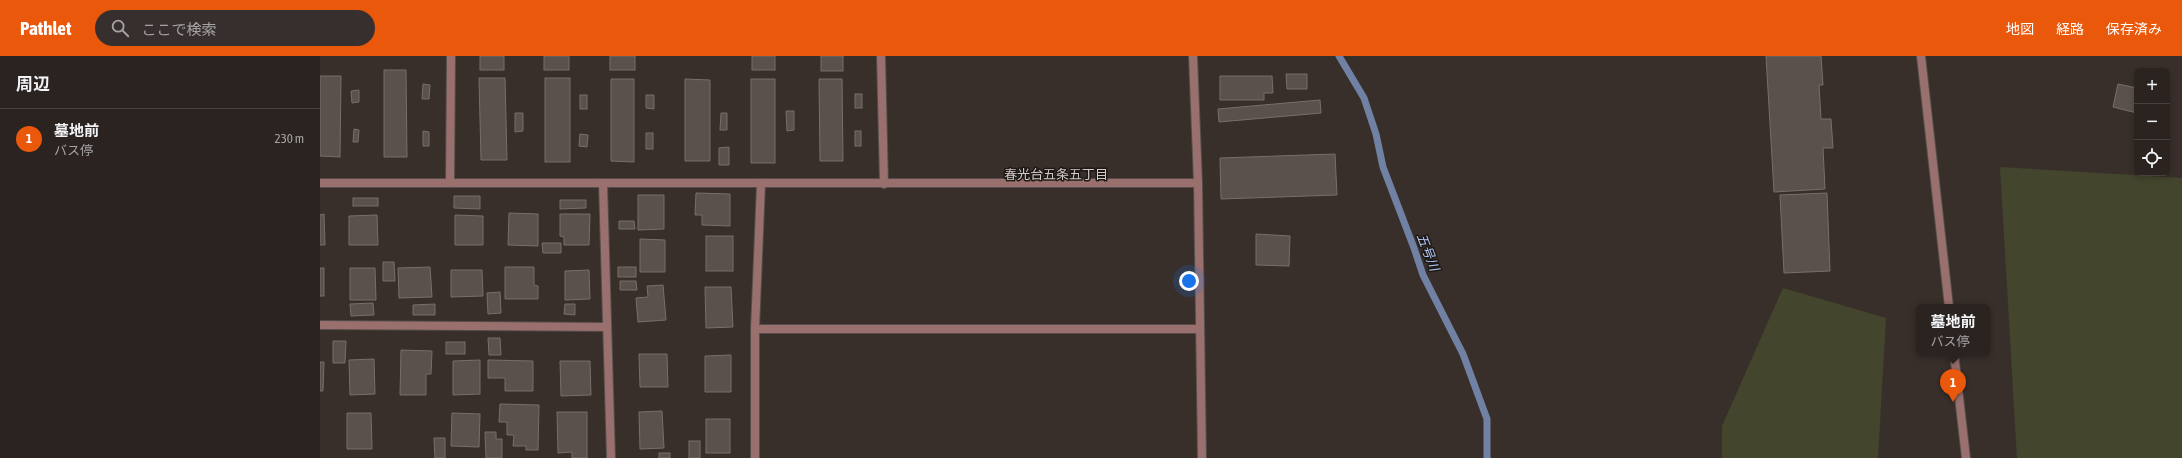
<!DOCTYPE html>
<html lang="ja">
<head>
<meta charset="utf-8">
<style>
  body { margin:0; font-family:"Asap Condensed","Noto Sans JP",sans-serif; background:#362f2d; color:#f1f3f6 }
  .controls { position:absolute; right:12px; top:12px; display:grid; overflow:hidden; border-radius:6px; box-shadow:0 2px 6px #0003 }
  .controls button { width:36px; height:36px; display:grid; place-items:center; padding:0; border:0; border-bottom:1px solid #46403e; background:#2a2320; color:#f1f3f6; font:20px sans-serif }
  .you { position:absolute; left:869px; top:225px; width:14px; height:14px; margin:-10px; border:3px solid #fff; border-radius:50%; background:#1a73e8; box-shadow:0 0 0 6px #1a73e833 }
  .badge { display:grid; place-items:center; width:26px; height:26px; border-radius:50%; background:#ea580c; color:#fff; font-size:13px; font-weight:700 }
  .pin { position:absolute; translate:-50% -33px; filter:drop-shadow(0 1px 2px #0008) }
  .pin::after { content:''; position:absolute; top:21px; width:14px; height:12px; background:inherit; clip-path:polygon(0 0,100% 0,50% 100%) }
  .popup { position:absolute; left:1596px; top:248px; width:74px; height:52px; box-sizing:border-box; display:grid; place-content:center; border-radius:6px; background:#2a2320; filter:drop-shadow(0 1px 3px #0005); font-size:13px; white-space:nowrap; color:#a5a4a5 }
  .popup b { font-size:15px; color:#f1f3f6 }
  .popup::after { content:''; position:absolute; left:50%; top:100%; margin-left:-8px; border:8px solid transparent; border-top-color:#2a2320 }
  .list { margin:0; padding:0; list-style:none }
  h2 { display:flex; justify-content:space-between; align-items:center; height:52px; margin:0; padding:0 16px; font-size:17px }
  h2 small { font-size:13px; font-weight:400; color:#a5a4a5 }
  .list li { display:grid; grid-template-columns:26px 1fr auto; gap:12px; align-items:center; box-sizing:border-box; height:60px; padding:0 16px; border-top:1px solid #46403e }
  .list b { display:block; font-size:15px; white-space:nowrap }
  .list p { margin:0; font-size:13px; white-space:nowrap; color:#a5a4a5 }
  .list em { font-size:13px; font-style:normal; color:#a5a4a5 }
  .icon { flex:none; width:22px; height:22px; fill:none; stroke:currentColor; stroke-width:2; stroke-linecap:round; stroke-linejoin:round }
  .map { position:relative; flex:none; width:1862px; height:402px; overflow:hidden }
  header { display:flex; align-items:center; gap:24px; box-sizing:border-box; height:56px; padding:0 20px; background:#ea580c; color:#fff }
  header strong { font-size:19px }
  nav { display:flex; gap:22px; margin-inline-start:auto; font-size:14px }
  .search { width:280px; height:36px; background:#362f2d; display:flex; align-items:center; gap:10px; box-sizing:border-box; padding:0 14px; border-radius:22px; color:#a5a4a5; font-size:15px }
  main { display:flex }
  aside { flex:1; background:#2a2320 }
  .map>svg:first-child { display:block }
</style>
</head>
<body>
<header>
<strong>Pathlet</strong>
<div class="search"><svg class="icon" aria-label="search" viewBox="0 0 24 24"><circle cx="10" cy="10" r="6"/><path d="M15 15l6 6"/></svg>ここで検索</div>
<nav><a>地図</a><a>経路</a><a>保存済み</a></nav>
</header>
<main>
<aside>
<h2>周辺<small></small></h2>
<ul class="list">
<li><span class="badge">1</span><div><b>墓地前</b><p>バス停</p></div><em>230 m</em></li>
</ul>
</aside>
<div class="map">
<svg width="1862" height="402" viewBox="0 0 1862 402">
  <rect width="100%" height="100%" fill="#382f2b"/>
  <g fill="#43452d">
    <path d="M 1680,111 L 1862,122 L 1862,402 L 1697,402 Z"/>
    <path d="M 1463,232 L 1566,262 L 1558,402 L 1402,402 L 1402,370 Z"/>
  </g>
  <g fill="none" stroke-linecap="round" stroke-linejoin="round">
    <path stroke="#7081a4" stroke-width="7" d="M 1019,0 L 1044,42 L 1056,78 L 1063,111 L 1094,192 L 1103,219 L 1143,298 L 1167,363 L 1167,402"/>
  </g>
  <g fill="#5a514c" stroke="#786f69">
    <rect x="160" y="0" width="24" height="14"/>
    <rect x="224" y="0" width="25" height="14"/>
    <rect x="290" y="0" width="25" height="14"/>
    <rect x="432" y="0" width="23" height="14"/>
    <rect x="501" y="0" width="22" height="15"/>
    <path d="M 1446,0 L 1501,0 L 1503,29 L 1499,29 L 1501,63 L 1511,63 L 1513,92 L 1503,92 L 1505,133 L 1454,136 Z"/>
    <path d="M 64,14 L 86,14 L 87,101 L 64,101 Z"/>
    <path d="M 966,18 L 987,18 L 987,33 L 967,33 Z"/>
    <path d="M 0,20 L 21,20 L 20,101 L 0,100 Z"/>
    <path d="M 900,20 L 952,20 L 953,37 L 944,37 L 944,44 L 900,44 Z"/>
    <path d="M 159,22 L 185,22 L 187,104 L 161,104 Z"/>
    <rect x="225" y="22" width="25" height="84"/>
    <path d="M 291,23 L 314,23 L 314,106 L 291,105 Z"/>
    <path d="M 365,23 L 390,24 L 390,105 L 365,105 Z"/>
    <rect x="431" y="23" width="24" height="84"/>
    <path d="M 499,23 L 522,23 L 523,105 L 500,105 Z"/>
    <path d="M 103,28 L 110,29 L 109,43 L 102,43 Z"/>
    <path d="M 1798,28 L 1817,32 L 1817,57 L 1793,51 Z"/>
    <path d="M 39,34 L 39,46 L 32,47 L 31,35 Z"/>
    <rect x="535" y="38" width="7" height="14"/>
    <rect x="260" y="39" width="7" height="14"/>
    <path d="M 326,39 L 334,39 L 334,53 L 326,52 Z"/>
    <path d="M 1000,44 L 1001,57 L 899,66 L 898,53 Z"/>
    <path d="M 466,55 L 474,55 L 474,74 L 467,75 Z"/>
    <path d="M 195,57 L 203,57 L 203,75 L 195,76 Z"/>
    <path d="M 401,57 L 407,57 L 407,74 L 400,74 Z"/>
    <path d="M 34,73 L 39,74 L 38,86 L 33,86 Z"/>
    <path d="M 103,75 L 109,76 L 109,90 L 103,90 Z"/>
    <rect x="535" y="75" width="6" height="15"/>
    <rect x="326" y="77" width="7" height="16"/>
    <path d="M 260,78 L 268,79 L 267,91 L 259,90 Z"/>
    <path d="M 409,91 L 409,109 L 399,109 L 399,92 Z"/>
    <path d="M 1015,98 L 1017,139 L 901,143 L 900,102 Z"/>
    <path d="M 376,137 L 410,138 L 410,170 L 382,169 L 382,159 L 375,159 Z"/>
    <path d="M 1507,137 L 1510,215 L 1464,217 L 1460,139 Z"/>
    <path d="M 318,139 L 344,139 L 344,173 L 318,174 Z"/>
    <path d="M 134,140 L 160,140 L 160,153 L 134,152 Z"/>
    <rect x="33" y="142" width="25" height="8"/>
    <path d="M 240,144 L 266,144 L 266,152 L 240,153 Z"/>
    <path d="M 189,157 L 218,158 L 218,190 L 188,189 Z"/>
    <path d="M 4,158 L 5,189 L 0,189 L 0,159 Z"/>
    <path d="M 240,158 L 270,158 L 269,189 L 244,189 L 244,181 L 240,180 Z"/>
    <path d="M 57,159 L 58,189 L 29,189 L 29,160 Z"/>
    <path d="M 135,159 L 163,160 L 163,189 L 135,189 Z"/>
    <path d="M 299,165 L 314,165 L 315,173 L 299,173 Z"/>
    <path d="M 936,178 L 970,180 L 969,210 L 936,209 Z"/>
    <rect x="386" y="180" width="27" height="35"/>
    <path d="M 320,183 L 345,184 L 345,216 L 320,216 Z"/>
    <path d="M 222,187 L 241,187 L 241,197 L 223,197 Z"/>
    <path d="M 63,206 L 74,206 L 75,225 L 63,225 Z"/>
    <path d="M 110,211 L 112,241 L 79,242 L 78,212 Z"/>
    <path d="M 185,211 L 214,211 L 214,229 L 218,230 L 218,243 L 185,243 Z"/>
    <rect x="298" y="211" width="18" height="10"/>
    <rect x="0" y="212" width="4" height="28"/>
    <path d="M 30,212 L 55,212 L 56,244 L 30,244 Z"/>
    <path d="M 131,214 L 162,214 L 163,240 L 131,241 Z"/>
    <path d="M 269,214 L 270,243 L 245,244 L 245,215 Z"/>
    <path d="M 300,225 L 316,225 L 317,234 L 300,234 Z"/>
    <path d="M 343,229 L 346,264 L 318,266 L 316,242 L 328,241 L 327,230 Z"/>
    <path d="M 385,231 L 411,231 L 413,271 L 386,272 Z"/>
    <path d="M 180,236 L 181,257 L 168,258 L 167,237 Z"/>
    <path d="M 53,247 L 54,259 L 31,260 L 30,248 Z"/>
    <path d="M 115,248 L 115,259 L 93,259 L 93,249 Z"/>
    <path d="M 245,248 L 255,248 L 255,259 L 244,258 Z"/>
    <path d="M 168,282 L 180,282 L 181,299 L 169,299 Z"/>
    <path d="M 13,285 L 26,285 L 25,307 L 13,307 Z"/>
    <rect x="126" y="286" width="19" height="12"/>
    <path d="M 81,294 L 112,295 L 111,318 L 106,318 L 106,339 L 80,339 Z"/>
    <path d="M 319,298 L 347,298 L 348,331 L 320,331 Z"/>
    <path d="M 411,299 L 411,336 L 385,336 L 385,300 Z"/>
    <path d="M 54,303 L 55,338 L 30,339 L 29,304 Z"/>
    <path d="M 160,304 L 160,338 L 133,339 L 133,305 Z"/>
    <path d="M 168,304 L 213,305 L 213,335 L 185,335 L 185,322 L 168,322 Z"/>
    <path d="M 240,305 L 270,305 L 271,339 L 241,340 Z"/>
    <path d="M 0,306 L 4,306 L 3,335 L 0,335 Z"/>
    <path d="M 180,348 L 219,349 L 218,394 L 206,394 L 206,390 L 193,390 L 194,379 L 187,379 L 187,366 L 179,366 Z"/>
    <path d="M 342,355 L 344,392 L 320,393 L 319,356 Z"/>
    <path d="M 237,356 L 267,356 L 267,402 L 252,402 L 252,396 L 238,397 Z"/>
    <path d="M 27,357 L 51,357 L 52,393 L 27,393 Z"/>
    <path d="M 132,357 L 160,358 L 159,391 L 131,390 Z"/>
    <rect x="386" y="363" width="24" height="34"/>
    <path d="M 165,376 L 176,376 L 176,383 L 182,383 L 182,402 L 166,402 Z"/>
    <path d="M 114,382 L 125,382 L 125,402 L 115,402 Z"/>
    <rect x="369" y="385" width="11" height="17"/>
    <rect x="339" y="397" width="11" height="5"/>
  </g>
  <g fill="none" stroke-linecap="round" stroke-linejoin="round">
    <defs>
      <g id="street">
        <path d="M 561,0 L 564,128"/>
        <path d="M 873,0 L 878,127 L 882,402"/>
        <path d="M 1601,0 L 1629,251"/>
        <path d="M 0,127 L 878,127"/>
        <path d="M 130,127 L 131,0"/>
        <path d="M 283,127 L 291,402"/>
        <path d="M 0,269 L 287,271"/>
        <path d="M 435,273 L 880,273"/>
        <path d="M 1634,297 L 1646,402"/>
        <path d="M 435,402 L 435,273 L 441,128"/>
      </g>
    </defs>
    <use href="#street" stroke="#564d4a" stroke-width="10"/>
    <use href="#street" stroke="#99706d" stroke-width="8"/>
  </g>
  <g text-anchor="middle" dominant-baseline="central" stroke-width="3" stroke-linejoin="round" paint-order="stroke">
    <g font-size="13" fill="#d6cac6" stroke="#1c1816">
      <text x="736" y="118">春光台五条五丁目</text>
    </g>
    <g font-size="13" font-style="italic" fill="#b3c9f7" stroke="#1c1816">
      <text transform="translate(1108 196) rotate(69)">五号川</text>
    </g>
  </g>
</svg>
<div class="controls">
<button>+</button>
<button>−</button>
<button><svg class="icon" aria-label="locate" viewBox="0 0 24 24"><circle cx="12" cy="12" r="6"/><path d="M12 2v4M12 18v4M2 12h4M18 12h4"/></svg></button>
</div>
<div class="you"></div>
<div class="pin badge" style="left:1633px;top:346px">1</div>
<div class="popup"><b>墓地前</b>バス停</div>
</div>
</main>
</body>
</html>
